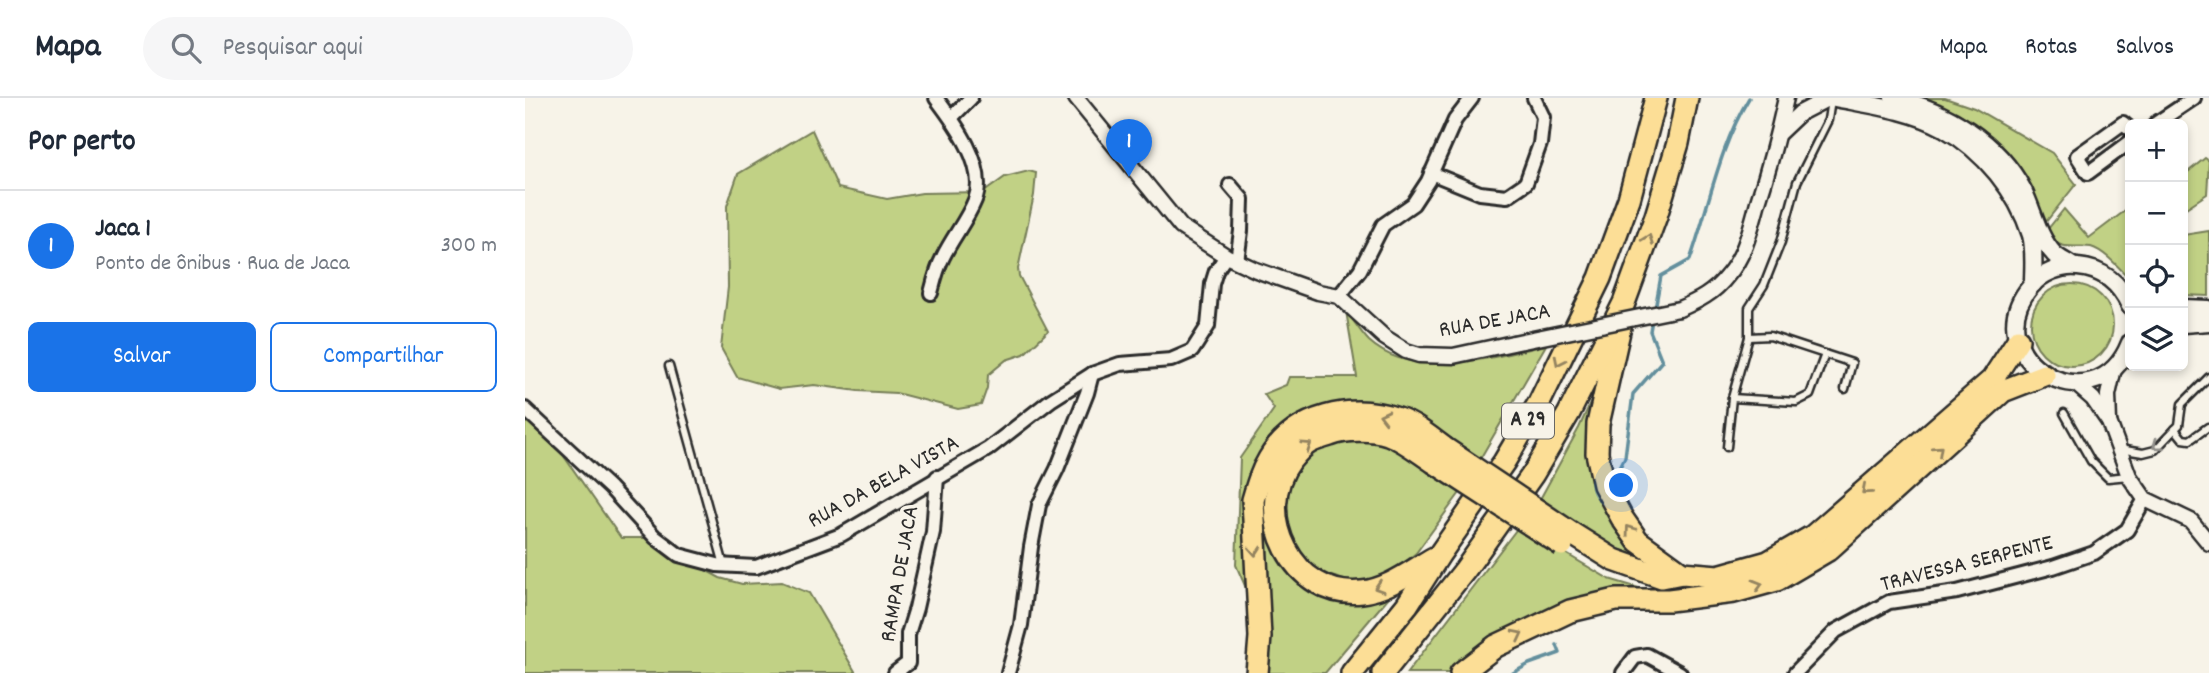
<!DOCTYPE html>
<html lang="pt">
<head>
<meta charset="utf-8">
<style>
  body { margin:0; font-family:Dekko,sans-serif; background:#f6f6f7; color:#1f2937 }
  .controls { position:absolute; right:21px; top:21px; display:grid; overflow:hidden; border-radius:10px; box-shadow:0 4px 10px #0003 }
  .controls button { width:63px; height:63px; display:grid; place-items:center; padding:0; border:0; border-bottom:2px solid #e0e1e3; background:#fff; color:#1f2937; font:35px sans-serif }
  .you { position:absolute; left:1097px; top:388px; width:24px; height:24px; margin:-18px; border:5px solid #fff; border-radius:50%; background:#1a73e8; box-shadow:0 0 0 10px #1a73e833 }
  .badge { display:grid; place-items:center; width:46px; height:46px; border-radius:50%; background:#1a73e8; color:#fff; font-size:23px; font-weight:700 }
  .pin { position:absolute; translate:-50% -58px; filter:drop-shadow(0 2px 4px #0008) }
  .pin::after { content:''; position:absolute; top:37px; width:24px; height:21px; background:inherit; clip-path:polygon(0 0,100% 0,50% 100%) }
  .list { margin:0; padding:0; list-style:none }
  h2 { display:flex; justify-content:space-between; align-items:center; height:91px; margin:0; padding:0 28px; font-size:30px }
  h2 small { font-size:23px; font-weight:400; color:#747a83 }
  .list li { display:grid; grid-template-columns:46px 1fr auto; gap:21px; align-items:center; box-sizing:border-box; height:112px; padding:0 28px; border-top:2px solid #e0e1e3 }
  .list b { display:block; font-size:26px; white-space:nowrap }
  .list p { margin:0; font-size:23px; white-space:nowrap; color:#747a83 }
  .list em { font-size:23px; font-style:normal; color:#747a83 }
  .actions { display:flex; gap:14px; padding:21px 28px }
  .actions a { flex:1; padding:16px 0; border:2px solid #1a73e8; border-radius:10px; text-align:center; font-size:24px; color:#1a73e8 }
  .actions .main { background:#1a73e8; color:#fff }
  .icon { flex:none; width:38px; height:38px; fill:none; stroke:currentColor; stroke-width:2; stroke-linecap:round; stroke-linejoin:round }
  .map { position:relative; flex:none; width:1684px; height:575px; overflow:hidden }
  header { display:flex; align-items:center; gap:42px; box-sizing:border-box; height:98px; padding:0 35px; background:#fff; border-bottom:2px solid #e0e1e3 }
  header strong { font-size:33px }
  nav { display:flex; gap:38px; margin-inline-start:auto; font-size:24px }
  .search { width:490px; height:63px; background:#f6f6f7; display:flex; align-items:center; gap:18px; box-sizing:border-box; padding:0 24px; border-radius:38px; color:#747a83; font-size:26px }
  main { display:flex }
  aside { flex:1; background:#fff }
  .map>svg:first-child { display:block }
</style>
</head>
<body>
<header>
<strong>Mapa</strong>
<div class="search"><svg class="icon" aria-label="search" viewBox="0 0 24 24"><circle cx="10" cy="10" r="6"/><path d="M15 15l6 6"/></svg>Pesquisar aqui</div>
<nav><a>Mapa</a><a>Rotas</a><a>Salvos</a></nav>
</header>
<main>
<aside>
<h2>Por perto<small></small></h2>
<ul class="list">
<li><span class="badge">1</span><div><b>Jaca 1</b><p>Ponto de ônibus · Rua de Jaca</p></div><em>300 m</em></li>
</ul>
<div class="actions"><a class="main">Salvar</a><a>Compartilhar</a></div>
</aside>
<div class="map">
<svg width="1684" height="575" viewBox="0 0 1684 575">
  <rect width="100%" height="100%" fill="#f7f3e8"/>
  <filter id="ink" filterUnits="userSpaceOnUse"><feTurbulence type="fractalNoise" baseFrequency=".0143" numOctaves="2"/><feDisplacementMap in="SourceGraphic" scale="14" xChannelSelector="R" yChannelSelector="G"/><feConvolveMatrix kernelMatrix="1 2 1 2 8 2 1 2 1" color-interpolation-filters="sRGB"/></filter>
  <g filter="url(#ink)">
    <g fill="#c1d185" stroke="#767e58" stroke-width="2">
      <path d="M 1399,0 L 1420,0 L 1449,10 L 1527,55 L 1551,86 L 1520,125 C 1502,86 1480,46 1443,21 C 1430,12 1414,7 1399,0 Z"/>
      <path d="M 287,32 L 313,90 L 362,101 L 397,95 L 459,94 L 480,79 L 504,73 L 511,75 L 509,97 L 493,171 L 494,178 L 523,233 L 499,256 L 481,262 L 463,277 L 462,290 L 456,307 L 433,311 L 371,295 L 333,293 L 289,287 L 254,291 L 212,279 L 196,250 L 203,189 L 202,108 L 213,76 Z"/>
      <path d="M 1680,60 L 1684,63 L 1682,96 L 1658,112 L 1658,78 Z"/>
      <path d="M 1605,109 L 1605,181 C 1595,171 1580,153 1566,149 C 1555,147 1544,151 1533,146 L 1523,131 L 1539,111 L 1564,140 Z"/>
      <path d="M 1684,133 L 1684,198 L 1658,197 L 1658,137 Z"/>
      <circle cx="1547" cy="227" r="41"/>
      <path d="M 821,213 C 829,223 836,235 844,243 C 888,284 969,259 1021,247 L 955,361 L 913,332 L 855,306 L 829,304 L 773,317 L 746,341 L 728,366 L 720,408 L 724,497 L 711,467 L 715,360 L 749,311 L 739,296 L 761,287 L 764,279 L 832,279 Z"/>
      <path d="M 1078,277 L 1067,369 L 1132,466 L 1078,445 L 1014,403 L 1054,330 Z"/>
      <path d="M 0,321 L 38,357 L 96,440 L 128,440 L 158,460 L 195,480 L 217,486 L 257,484 L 284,495 L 331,575 L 0,575 Z"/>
      <path d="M 847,342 L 874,351 L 937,392 L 891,455 L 869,473 L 838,484 L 822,483 L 794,474 L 768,451 L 757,405 L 760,384 L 786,355 L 808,343 Z"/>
      <path d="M 738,421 C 744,440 749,461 766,473 C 775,480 851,490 868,494 L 800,575 L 738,575 Z"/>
      <path d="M 994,428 L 1084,481 L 1127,494 L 1054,504 L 927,575 L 882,575 Z"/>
    </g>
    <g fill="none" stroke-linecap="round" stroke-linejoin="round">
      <g stroke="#638f9d" stroke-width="3.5">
        <path d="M 1130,211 L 1136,178 L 1165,162 C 1184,108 1194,49 1224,0"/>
        <path d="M 1093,373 L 1100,359 L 1108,296 L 1137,263 L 1125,233 L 1127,222"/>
        <path d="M 988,575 L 1004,566 L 1035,555 L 1032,547"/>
      </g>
      <defs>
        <g id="service">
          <path d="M 1224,239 L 1245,238 L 1327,265 L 1320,291"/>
          <path d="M 144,268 L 199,467"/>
          <path d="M 1207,300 L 1271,304 L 1285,297 L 1300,256"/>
          <path d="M 1539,315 L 1566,363 L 1583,380 L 1604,378"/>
          <path d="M 1650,331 L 1658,341 L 1665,342 L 1683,329"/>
          <path d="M 1202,349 L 1207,300 L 1224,239 L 1224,210 L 1239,187 L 1256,144 L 1272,84 L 1303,22 L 1306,2"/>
          <path d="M 1594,351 L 1618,355 L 1630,352 L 1654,327 L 1657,306 L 1684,279"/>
        </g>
        <g id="minor">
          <path d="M 426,20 L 446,0"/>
          <path d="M 1630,26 L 1669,0"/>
          <path d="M 1605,31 L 1598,25 L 1552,58 L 1563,75 L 1605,44"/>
          <path d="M 906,75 L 955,95 L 982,98 L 1001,85 L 1015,46 L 1018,19 L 1009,0"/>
          <path d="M 705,87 L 717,101 L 716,133 L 712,163"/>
          <path d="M 406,195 C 409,183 412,170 418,159 C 427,140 442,122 450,102 C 463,69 430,25 411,0"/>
          <path d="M 814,198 L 835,172 L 858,127 L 888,106 L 903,83 L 930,22 L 947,0"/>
          <path d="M 0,311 L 85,390 L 130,439 L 154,457 L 192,467 L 231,469 L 316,437 L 463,351 L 526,302 L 567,276 L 595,266 L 646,262 L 667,253 L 683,228 L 687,186 L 691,173 L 701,158"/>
          <path d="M 370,575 L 383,565 L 383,536 L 391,510 L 408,434 L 412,379"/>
          <path d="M 483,575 L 496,527 L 506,449 L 514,407 L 532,371 L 562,295 L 567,276"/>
          <path d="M 1098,575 L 1110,559 L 1122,557 L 1155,575"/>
          <path d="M 1270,575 L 1311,533 L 1364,504 L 1432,494 L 1528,469 L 1569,455 L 1602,432 L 1620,401"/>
        </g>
        <g id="tertiary">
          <path d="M 551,0 L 656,129 L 701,158 L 731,172 L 793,194 L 814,198 L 859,239 L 881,253 L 894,257 L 928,258 L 988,245"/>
          <path d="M 1254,35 L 1275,15 L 1304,0"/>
          <path d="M 1154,211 C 1173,203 1189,195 1202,178 C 1220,158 1226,129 1233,104 C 1244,70 1253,36 1261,0"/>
          <path d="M 1551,286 L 1568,301 L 1584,324 L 1604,378 L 1620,401 L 1666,423 L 1684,445"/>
          <path d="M 1584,324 L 1583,297 L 1589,270"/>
        </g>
        <g id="secondary">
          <path d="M 1310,0 C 1346,7 1386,12 1419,30 C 1459,53 1492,93 1506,137 C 1510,152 1508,171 1508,186"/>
          <path d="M 1368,0 C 1421,12 1473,44 1498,92 C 1508,112 1513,139 1529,156 C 1534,161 1542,164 1547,168"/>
          <path d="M 1605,208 C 1595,186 1578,171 1553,169 C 1536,167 1517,175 1506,188 C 1447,257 1570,334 1605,245"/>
          <path d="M 1658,210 L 1684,211"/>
          <path d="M 1658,226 L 1684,224"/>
        </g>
        <g id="motorway">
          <path d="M 1095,229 L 1073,326 L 1072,355 L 1079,387 L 1097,420 L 1113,443 L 1157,475"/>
          <path d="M 1046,435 L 1089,462 L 1137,479 L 1157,475 L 1193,478 L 1243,464 L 1288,438 L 1467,282 L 1493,242"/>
          <path d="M 909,460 C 886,473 864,491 837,494 C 768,502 726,414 766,362 C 771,356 778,348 785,344 C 791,341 799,339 805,337 C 821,331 847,331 863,336 C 880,342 895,355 909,364"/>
          <path d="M 732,575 L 735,539 L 728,402 C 732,388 736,374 744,361 C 770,317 827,305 873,321 C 890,327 905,339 919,350"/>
          <path d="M 827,575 L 882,507 L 914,457 L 979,364 L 1014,305 L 1075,180 L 1104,101 L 1131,0"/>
          <path d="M 858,575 L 940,472 L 1008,376 L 1044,315 L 1099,205 L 1131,118 L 1153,45 L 1162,0"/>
          <path d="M 936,575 L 971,548 L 1045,513 L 1091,502 L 1144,502 L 1209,494 L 1252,482 L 1303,452 L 1478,293 L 1519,277"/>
        </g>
      </defs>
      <use href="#service" stroke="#2b2b2b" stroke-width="11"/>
      <use href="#minor" stroke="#2b2b2b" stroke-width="18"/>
      <use href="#tertiary" stroke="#2b2b2b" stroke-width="19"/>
      <use href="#secondary" stroke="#2b2b2b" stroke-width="21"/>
      <use href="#motorway" stroke="#2b2b2b" stroke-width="26"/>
      <use href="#service" stroke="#f7f3e8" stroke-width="6"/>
      <use href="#minor" stroke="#f7f3e8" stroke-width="12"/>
      <use href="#tertiary" stroke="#f7f3e8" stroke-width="14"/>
      <use href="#secondary" stroke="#f7f3e8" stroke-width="16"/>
      <use href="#motorway" stroke="#fcde96" stroke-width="21"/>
      <defs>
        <path id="tertiary-bridge" d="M 988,245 L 1154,211"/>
        <g id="motorway-bridge">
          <path d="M 919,350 L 1046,435"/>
          <path d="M 909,364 L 1037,447"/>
        </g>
      </defs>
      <use href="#tertiary-bridge" stroke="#2b2b2b" stroke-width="19" stroke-linecap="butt"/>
      <use href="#motorway-bridge" stroke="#2b2b2b" stroke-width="26" stroke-linecap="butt"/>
      <use href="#tertiary-bridge" stroke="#f7f3e8" stroke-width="14"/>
      <use href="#motorway-bridge" stroke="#fcde96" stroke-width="21"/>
    </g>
    <defs><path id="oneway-chevron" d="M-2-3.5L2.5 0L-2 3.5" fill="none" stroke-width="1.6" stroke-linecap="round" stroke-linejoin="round" transform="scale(1.75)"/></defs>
    <g stroke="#948460">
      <use href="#oneway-chevron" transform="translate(1123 141) rotate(-70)"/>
      <use href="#oneway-chevron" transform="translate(1034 263) rotate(116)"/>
      <use href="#oneway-chevron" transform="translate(859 318) rotate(-166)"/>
      <use href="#oneway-chevron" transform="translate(782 348) rotate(-34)"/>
      <use href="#oneway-chevron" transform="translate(1413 352) rotate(-42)"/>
      <use href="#oneway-chevron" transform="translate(1341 392) rotate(139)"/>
      <use href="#oneway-chevron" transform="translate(1105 432) rotate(-126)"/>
      <use href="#oneway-chevron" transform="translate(730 453) rotate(86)"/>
      <use href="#oneway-chevron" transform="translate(1233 487) rotate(-16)"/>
      <use href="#oneway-chevron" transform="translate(854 489) rotate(162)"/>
      <use href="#oneway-chevron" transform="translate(993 537) rotate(-27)"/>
    </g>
    <use stroke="#918f8a" href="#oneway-chevron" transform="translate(1632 347) rotate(143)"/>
  </g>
  <g text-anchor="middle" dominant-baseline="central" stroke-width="7" stroke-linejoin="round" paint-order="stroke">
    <rect fill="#f7f3e8" stroke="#686764" stroke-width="2" x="977" y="305.5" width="52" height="35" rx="5"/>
    <g font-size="21" font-weight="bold" fill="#2b2b2b">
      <text x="1003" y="323">A 29</text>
    </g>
    <g font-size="23" fill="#2b2b2b" stroke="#f7f3e8">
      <text transform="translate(970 224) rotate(-10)">RUA DE JACA</text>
      <text transform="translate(359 385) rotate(-29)">RUA DA BELA VISTA</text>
      <text transform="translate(1442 467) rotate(-14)">TRAVESSA SERPENTE</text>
      <text transform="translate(376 476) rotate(-80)">RAMPA DE JACA</text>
    </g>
  </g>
</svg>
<div class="controls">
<button>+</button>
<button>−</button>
<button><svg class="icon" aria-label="locate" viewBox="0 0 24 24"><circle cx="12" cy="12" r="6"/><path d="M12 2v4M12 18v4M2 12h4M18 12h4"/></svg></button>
<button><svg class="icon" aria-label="layers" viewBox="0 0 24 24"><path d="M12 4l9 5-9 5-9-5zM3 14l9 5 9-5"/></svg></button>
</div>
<div class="you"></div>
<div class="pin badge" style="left:604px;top:79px">1</div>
</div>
</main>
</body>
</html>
